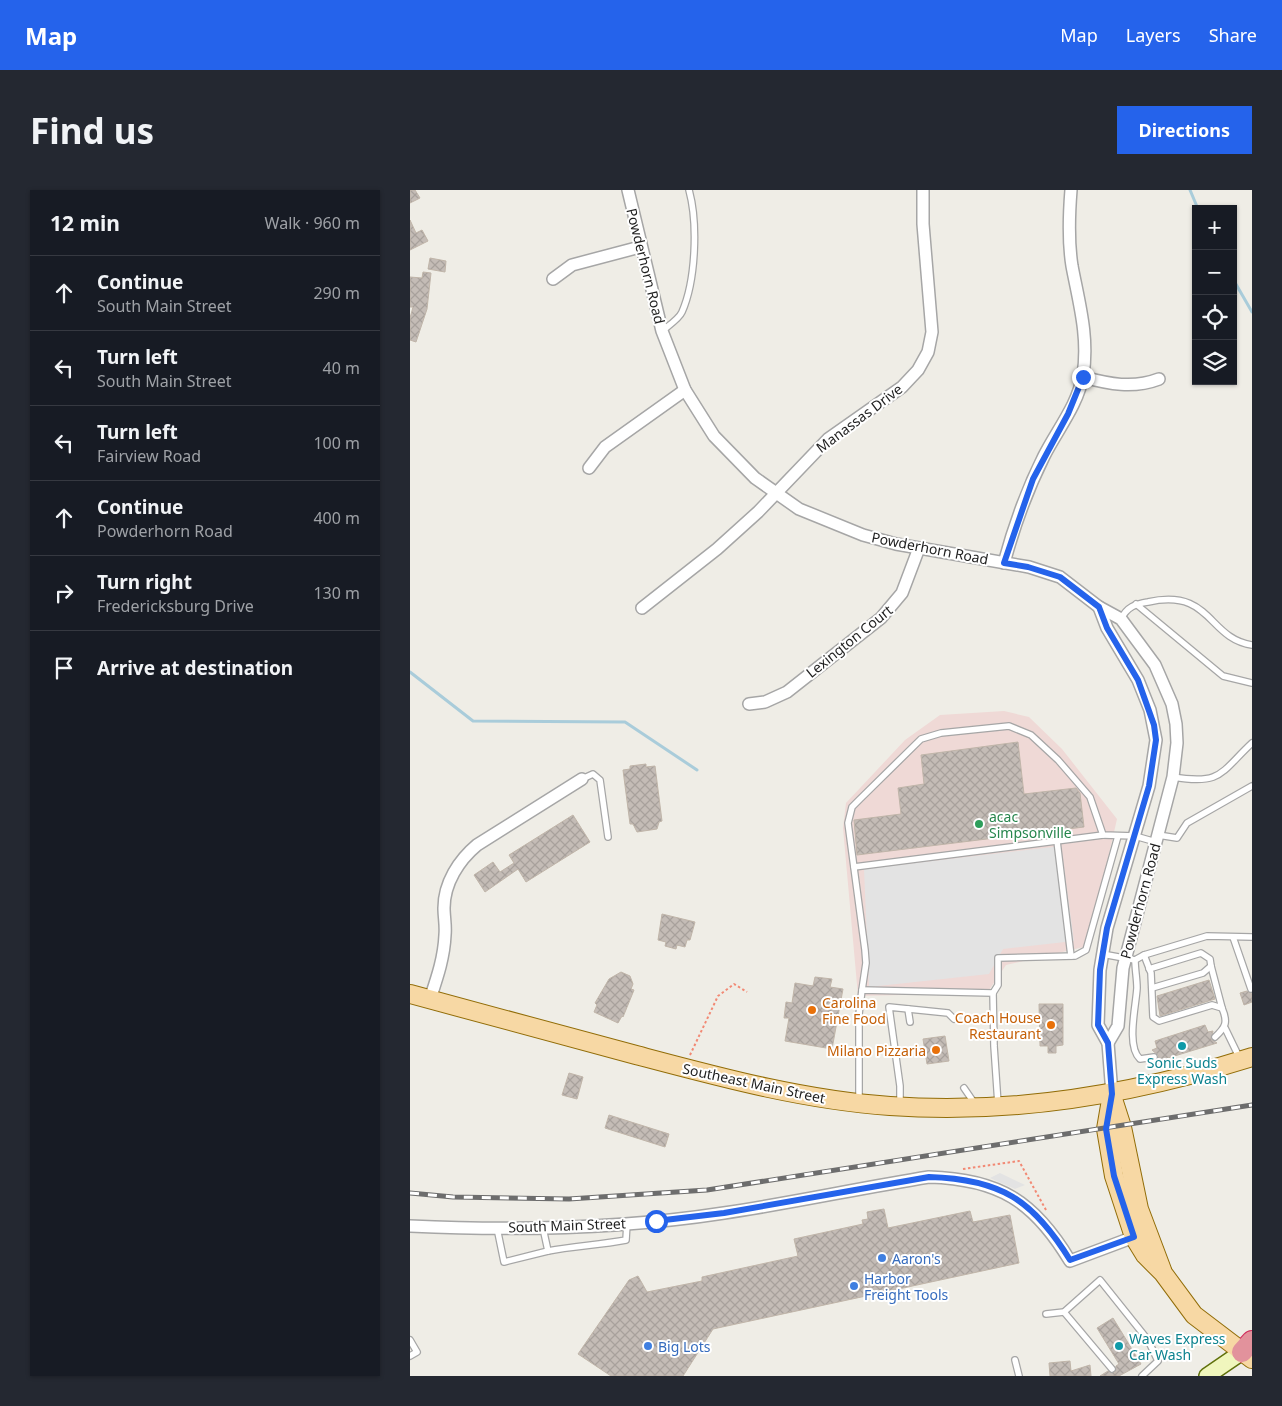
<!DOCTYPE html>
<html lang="en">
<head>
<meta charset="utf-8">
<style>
  body { margin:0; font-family:"Noto Sans",sans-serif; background:#242831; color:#f1f3f6 }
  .controls { position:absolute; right:15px; top:15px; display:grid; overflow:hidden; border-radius:0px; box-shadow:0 1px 4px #0004 }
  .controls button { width:45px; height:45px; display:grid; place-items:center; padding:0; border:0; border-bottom:1px solid #363941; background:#171b24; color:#f1f3f6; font:25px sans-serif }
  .stop { position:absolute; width:15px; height:15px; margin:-11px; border:4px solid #2563eb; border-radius:50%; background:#fff }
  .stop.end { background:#2563eb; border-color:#fff; box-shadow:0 1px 5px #0008 }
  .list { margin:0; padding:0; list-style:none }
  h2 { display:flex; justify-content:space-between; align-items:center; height:65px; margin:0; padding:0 20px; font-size:21px }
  h2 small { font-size:16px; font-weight:400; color:#9ea1a6 }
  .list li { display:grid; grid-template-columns:32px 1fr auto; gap:15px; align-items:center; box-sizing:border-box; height:75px; padding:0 20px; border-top:1px solid #363941 }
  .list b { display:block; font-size:19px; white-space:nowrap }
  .list p { margin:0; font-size:16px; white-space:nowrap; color:#9ea1a6 }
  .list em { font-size:16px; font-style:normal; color:#9ea1a6 }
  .icon { flex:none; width:28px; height:28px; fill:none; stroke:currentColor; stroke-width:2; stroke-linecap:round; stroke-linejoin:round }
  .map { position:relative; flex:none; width:842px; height:1186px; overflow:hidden; border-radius:0px }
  header { display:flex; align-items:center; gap:30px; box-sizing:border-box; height:70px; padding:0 25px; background:#2563eb; color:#fff }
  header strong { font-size:24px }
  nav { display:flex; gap:28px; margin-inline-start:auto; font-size:18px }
  .intro { display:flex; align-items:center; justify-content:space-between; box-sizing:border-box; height:120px; padding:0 30px }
  h1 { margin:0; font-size:35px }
  .button { padding:12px 22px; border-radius:0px; background:#2563eb; color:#fff; font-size:18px; font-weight:700 }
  main { display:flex; gap:30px; padding:0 30px }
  aside { flex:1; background:#171b24; border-radius:0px; box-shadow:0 1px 4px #0004 }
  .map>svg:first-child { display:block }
</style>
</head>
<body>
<header>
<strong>Map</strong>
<nav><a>Map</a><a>Layers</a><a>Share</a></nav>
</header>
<div class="intro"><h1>Find us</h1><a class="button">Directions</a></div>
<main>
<aside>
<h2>12 min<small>Walk · 960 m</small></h2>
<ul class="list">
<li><svg class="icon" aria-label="ahead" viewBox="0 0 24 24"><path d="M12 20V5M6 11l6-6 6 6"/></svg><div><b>Continue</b><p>South Main Street</p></div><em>290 m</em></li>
<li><svg class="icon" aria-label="left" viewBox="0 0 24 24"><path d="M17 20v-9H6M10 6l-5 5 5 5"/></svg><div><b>Turn left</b><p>South Main Street</p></div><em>40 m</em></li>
<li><svg class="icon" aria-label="left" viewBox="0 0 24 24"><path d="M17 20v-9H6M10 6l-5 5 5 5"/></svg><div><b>Turn left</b><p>Fairview Road</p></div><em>100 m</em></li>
<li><svg class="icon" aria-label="ahead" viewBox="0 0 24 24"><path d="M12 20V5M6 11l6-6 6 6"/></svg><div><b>Continue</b><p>Powderhorn Road</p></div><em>400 m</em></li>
<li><svg class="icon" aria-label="right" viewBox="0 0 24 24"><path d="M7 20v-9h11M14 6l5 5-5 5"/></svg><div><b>Turn right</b><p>Fredericksburg Drive</p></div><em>130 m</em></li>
<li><svg class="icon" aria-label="arrive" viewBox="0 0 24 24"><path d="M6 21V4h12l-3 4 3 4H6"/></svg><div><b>Arrive at destination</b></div></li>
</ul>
</aside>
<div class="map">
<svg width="842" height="1186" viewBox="0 0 842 1186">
  <defs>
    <pattern id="building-cross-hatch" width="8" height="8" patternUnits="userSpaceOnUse" patternTransform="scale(1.25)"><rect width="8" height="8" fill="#c4bcb6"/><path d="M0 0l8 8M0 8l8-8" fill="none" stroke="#a8a19c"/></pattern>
  </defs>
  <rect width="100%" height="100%" fill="#efede6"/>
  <path fill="#efd9d6" d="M 594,521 L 619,527 L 652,559 L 707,629 L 678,756 L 596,775 L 577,803 L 448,806 L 433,638 L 436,613 L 495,550 L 530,525 Z"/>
  <g fill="#e3e3e3">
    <path d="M 651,656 L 664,751 L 593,759 L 579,784 L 459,797 L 454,679 Z"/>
    <path d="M 590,983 L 615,995 L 605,999 L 580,988 Z"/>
  </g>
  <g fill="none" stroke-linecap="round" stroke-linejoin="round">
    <g stroke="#a9ccda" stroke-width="3">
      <path d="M 780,0 L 788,19"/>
      <path d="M 823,89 L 842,122"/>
      <path d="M 0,482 L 63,531 L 215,532 L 287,580"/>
    </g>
  </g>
  <g fill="url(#building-cross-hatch)" stroke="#c0b5a9">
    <path d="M 0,0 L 5,0 L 10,8 L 0,13 Z"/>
    <path d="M 0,30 L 6,43 L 12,40 L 18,51 L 0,60 Z"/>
    <path d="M 20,68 L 36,71 L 35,82 L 18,79 Z"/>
    <path d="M 13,82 L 21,83 L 17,119 L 6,152 L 0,150 L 0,128 L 3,117 L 0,117 L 0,87 L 12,88 Z"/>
    <path d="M 608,552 L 614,604 L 666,598 L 670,603 L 674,637 L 447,665 L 444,630 L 491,624 L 488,598 L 514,594 L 511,565 Z"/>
    <path d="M 236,574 L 236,577 L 245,576 L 252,631 L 249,632 L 247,639 L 227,642 L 223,634 L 220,634 L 213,580 L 220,579 L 220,576 Z"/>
    <path d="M 163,625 L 180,652 L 116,692 L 108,679 L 75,702 L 64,685 L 83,672 L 90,682 L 104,673 L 99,665 Z"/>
    <path d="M 252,724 L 285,732 L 280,750 L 277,750 L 275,757 L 267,755 L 266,759 L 255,756 L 256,752 L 248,750 Z"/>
    <path d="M 211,782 L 220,786 L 223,794 L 221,799 L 224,800 L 213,827 L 212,826 L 208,833 L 184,822 L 187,815 L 185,813 L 199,789 Z"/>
    <path d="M 405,787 L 422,789 L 420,797 L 433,799 L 422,859 L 375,851 L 379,828 L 374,828 L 376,812 L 382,813 L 385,793 L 403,796 Z"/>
    <path d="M 799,790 L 805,809 L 750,826 L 747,806 Z"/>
    <path d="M 837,801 L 842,804 L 842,812 L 834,815 L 830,803 Z"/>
    <path d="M 629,814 L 653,814 L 653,855 L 646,856 L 646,863 L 638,863 L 638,856 L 630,856 Z"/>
    <path d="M 795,835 L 798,842 L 803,841 L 801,849 L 807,853 L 745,872 L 749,866 L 742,860 L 747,858 L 745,851 Z"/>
    <path d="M 535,846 L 539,871 L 517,874 L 513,849 Z"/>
    <path d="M 159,883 L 173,887 L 167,909 L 152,905 Z"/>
    <path d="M 199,925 L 259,944 L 255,957 L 195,938 Z"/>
    <path d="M 474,1019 L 478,1038 L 560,1021 L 563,1032 L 600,1025 L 609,1073 L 303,1139 L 273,1186 L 201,1186 L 168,1164 L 219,1090 L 228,1086 L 237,1102 L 292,1091 L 292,1087 L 388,1066 L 384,1049 L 453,1034 L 452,1030 L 458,1029 L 457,1022 Z"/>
    <path d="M 703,1128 L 731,1174 L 709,1186 L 690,1186 L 698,1181 L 705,1183 L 706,1176 L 709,1174 L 687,1138 Z"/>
    <path d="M 660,1171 L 661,1181 L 680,1175 L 681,1186 L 640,1186 L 639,1173 Z"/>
  </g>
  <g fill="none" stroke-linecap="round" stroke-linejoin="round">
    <defs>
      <g id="lane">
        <path d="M 252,141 C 258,136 269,129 272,122 C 286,90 288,33 279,0"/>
        <path d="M 726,414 L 813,486 L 842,493"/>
        <path d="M 711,429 C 717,417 725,414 738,412 C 802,398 797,448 842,455"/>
        <path d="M 763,587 C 812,595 810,583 842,553"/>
        <path d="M 172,589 L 183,584 L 190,590 L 198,647"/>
        <path d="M 748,645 L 767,648 L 777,633 L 842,596"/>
        <path d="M 647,651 L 661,766"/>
        <path d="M 444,677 L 693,645"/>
        <path d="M 823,747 L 841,799"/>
        <path d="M 692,764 L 725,770 L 734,765 L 797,746 L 842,747"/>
        <path d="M 734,765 L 741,783 L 743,827 L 749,831 L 802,815 L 812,818 C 818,832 816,837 805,847"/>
        <path d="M 725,770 C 725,779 727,789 727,798 C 726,816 716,856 730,869 L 744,867"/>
        <path d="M 801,776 L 812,818"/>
        <path d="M 739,779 L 791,763 L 800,769 L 801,776 L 793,783 L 742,798"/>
        <path d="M 452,800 L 456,773 L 455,760 L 438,633 L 442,617 L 450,609 L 511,549 L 531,543 L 599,536 L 621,545 L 648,570 L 680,607 L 693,645 L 725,646 L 746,652"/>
        <path d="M 583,803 L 588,795 L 588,768 L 665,766 L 676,760 L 708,646"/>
        <path d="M 498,819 L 500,832"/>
        <path d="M 815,838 L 830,869"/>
        <path d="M 554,898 L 565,914"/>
        <path d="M 449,911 L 449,824 L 452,800 L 583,803 L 584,856 L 588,914"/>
        <path d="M 490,915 L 490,896 L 479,817 L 538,823 L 544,829"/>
        <path d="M 87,1038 L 94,1072 L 138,1061 L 133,1038"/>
        <path d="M 138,1061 C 164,1056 190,1055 216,1050 L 217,1033"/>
        <path d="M 654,1122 L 702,1179"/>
        <path d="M 636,1124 L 654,1122 L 690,1090 L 738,1150 L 748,1171 L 732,1186"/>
        <path d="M 0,1150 L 7,1162 L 0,1166"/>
        <path d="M 605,1170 L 609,1186"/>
      </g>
      <g id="street">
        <path d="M 218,0 L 252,141 L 275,200 L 304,246 L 345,288 L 389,319 L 453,345 L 486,354 L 619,377 L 650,387 L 689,417 L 711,429 L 745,475 L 762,514 L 766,534 L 767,553 L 763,587 L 713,778 L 708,836 L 698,853"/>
        <path d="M 143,89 L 162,75 L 230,57"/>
        <path d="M 673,187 C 699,194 723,199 749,189"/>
        <path d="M 179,278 L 195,257 L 275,200"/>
        <path d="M 594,373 C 604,336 617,300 634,266 C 647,240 668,215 673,185 C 679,147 669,113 662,76 C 658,51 659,25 661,0"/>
        <path d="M 689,417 L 697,438 L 728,490 L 740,520 L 746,550 L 739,596 L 697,738 L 690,780 L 688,835 L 698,853 L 702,904"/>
        <path d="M 232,418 L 307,359 L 348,322 L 418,249 L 492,197 L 508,180 L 518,162 L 522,142 L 513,34 L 513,0"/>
        <path d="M 339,514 L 355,512 L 377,502 L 471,428 L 492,403 L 509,358"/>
        <path d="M 20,809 C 27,788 34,768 35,745 C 36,736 34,727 34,718 C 34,693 49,670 67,655 L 172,589"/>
        <path d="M 0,1036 C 104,1041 210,1039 314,1023 C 382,1013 450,998 519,987 C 589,989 624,1011 660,1071 L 724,1047"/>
      </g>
      <path id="secondary" d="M 797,1186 L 832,1162"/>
      <g id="primary">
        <path d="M 0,804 C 75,824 150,844 226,865 C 309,887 393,910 480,916 C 603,925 725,904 842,867"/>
        <path d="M 702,904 L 696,939 L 704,986 L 724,1047 L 735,1065 L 753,1083 L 784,1125 L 842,1169"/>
        <path d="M 703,909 L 712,937 L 729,1019 L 752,1080"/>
      </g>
      <path id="highway" d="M 832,1162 L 842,1151"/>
    </defs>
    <use href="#lane" stroke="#a6a6a6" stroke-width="8"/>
    <use href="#street" stroke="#a6a6a6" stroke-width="14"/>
    <use href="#secondary" stroke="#60710b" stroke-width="18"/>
    <use href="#primary" stroke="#926d08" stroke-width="20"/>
    <use href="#highway" stroke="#d12f5d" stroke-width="22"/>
    <g stroke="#f28974" stroke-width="2" stroke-dasharray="2.5 2.5" stroke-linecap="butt">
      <path d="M 280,865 L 308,806 L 324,794 L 337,802"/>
      <path d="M 553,979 L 609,971 L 636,1020"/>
    </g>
    <use href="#lane" stroke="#fff" stroke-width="5.5"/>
    <use href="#street" stroke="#fff" stroke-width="11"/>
    <use href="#secondary" stroke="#f0f6bd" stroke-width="15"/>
    <use href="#primary" stroke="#f7d8a4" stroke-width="18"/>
    <use href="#highway" stroke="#e2929c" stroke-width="20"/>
    <defs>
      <path id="rail" d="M 0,1003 L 43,1007 L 159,1009 L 297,1000 L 842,915"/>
    </defs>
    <use href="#rail" stroke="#6d6d6d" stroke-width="5"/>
    <use href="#rail" stroke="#fff" stroke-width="3" stroke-dasharray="9" stroke-linecap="butt"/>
  </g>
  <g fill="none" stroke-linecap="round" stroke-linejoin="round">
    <path stroke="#2563eb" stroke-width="6" d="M 246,1031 L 314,1023 L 519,987 C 591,989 623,1010 660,1070 L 724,1047 L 704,986 L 696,939 L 702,904 L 698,853 L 688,835 L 690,780 L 697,738 L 739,596 L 746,550 L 744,535 L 728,490 L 697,438 L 689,417 L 650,387 L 618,377 L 594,373 L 623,289 L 658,224 L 673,187"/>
  </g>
  <circle fill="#2e9e5b" stroke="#fff" stroke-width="2" cx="569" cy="634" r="5"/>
  <g fill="#e8710a" stroke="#fff" stroke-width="2">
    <circle cx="402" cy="820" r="5"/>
    <circle cx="641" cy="835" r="5"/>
    <circle cx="526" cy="860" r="5"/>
  </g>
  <g fill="#0f9aa8" stroke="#fff" stroke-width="2">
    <circle cx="772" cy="856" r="5"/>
    <circle cx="709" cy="1156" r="5"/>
  </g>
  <g fill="#3f7fe0" stroke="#fff" stroke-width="2">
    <circle cx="472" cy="1068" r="5"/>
    <circle cx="444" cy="1096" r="5"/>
    <circle cx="238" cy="1156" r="5"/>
  </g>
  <g text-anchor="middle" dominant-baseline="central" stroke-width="4" stroke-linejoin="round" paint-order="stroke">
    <g font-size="14" fill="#1f1f1f" stroke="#fff">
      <text transform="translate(236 76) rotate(76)">Powderhorn Road</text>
      <text transform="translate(449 228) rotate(-37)">Manassas Drive</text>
      <text transform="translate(520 358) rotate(11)">Powderhorn Road</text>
      <text transform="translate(439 451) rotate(-39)">Lexington Court</text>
      <text transform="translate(730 711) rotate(-75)">Powderhorn Road</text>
      <text transform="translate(344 893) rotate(12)">Southeast Main Street</text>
      <text transform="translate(157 1035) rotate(-2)">South Main Street</text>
    </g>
    <g font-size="14" fill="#27864d" stroke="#fff" text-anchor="start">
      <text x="579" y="626">acac<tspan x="579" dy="16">Simpsonville</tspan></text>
    </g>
    <g font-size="14" fill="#c56008" stroke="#fff" text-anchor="end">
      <text x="412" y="812" text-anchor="start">Carolina<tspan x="412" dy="16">Fine Food</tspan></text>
      <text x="631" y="827">Coach House<tspan x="631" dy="16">Restaurant</tspan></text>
      <text x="516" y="860">Milano Pizzaria</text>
    </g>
    <g font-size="14" fill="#0d838f" stroke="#fff">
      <text x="772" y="872">Sonic Suds<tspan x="772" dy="16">Express Wash</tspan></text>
      <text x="719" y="1148" text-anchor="start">Waves Express<tspan x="719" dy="16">Car Wash</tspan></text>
    </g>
    <g font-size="14" fill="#366cbe" stroke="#fff" text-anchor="start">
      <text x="482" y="1068">Aaron's</text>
      <text x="454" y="1088">Harbor<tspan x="454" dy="16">Freight Tools</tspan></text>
      <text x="248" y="1156">Big Lots</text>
    </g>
  </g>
</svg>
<div class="controls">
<button>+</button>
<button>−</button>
<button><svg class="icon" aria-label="locate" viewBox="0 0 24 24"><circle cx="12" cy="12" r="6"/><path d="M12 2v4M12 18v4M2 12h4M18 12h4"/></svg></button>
<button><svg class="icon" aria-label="layers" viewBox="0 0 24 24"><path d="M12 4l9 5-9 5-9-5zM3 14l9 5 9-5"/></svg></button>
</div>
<div class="stop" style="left:246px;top:1031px"></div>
<div class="stop end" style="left:673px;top:187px"></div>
</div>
</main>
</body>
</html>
